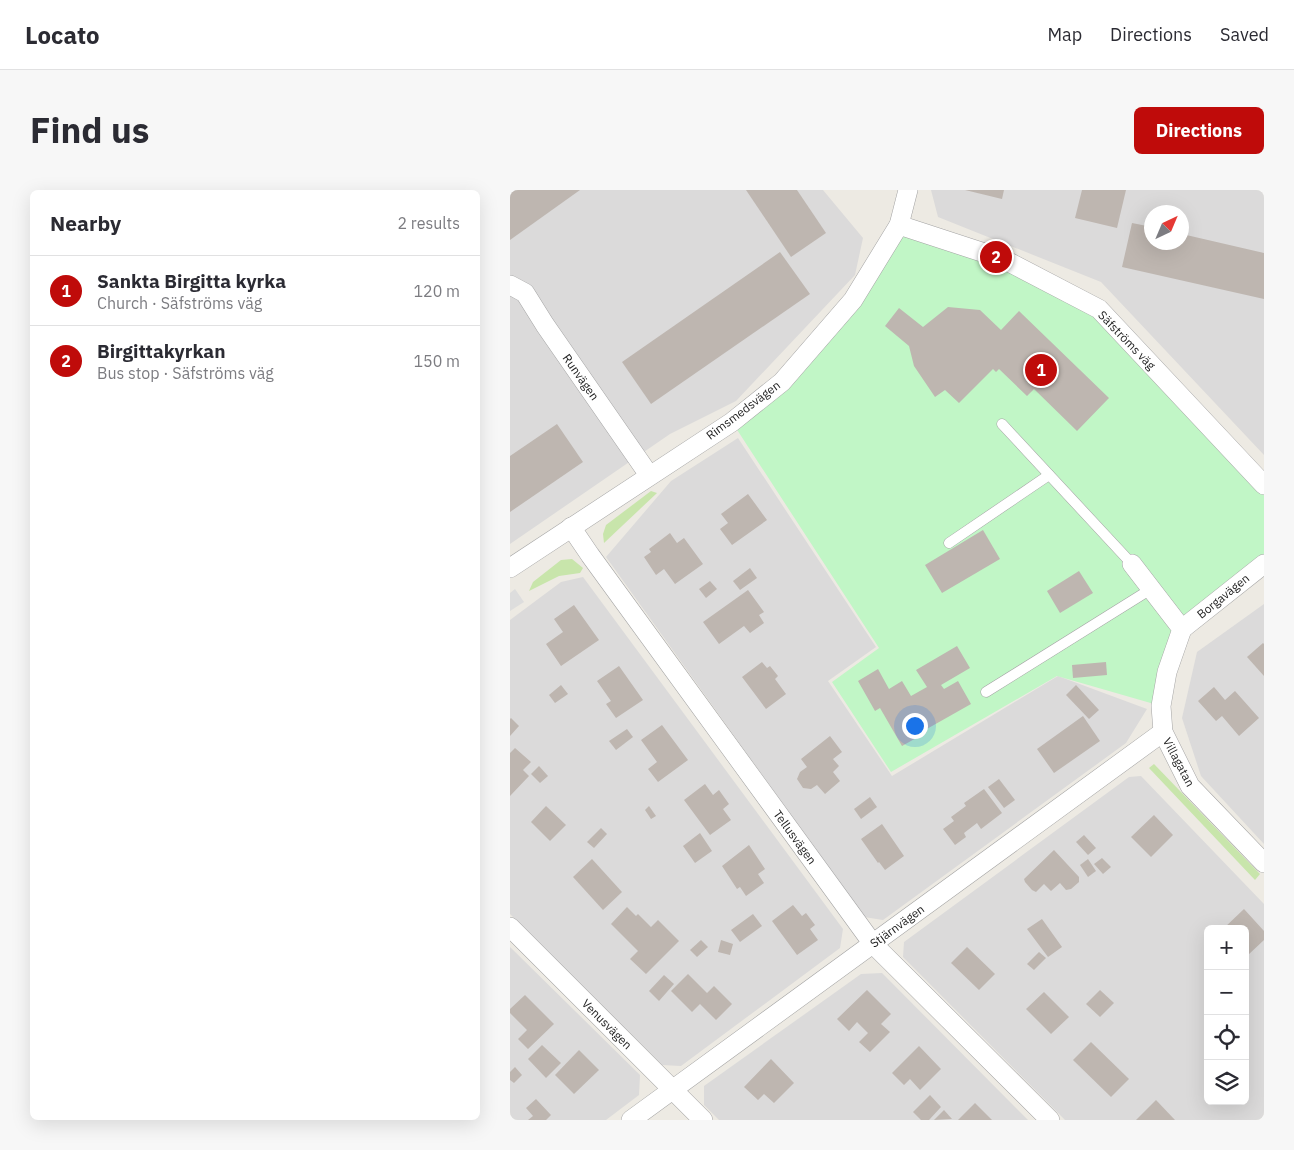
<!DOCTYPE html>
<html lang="en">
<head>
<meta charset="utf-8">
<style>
  body { margin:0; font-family:"IBM Plex Sans",sans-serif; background:#f7f7f7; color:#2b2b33 }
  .controls { position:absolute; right:15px; bottom:15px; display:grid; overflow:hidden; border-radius:8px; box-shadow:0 5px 20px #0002 }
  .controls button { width:45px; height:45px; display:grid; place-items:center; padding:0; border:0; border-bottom:1px solid #e1e1e2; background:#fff; color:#2b2b33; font:25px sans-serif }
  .compass { position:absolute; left:634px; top:15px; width:45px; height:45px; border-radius:50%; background:#fff; box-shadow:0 5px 20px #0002; rotate:44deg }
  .you { position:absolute; left:404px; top:535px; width:18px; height:18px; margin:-12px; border:4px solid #fff; border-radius:50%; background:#1a73e8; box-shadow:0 0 0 8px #1a73e833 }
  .badge { display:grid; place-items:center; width:32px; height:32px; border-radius:50%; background:#bf0b0a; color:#fff; font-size:16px; font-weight:700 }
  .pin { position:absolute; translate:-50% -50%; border:2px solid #fff; box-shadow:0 1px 5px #0006 }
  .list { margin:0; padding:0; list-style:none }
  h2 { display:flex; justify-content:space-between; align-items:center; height:65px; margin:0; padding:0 20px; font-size:21px }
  h2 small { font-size:16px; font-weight:400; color:#7c7c81 }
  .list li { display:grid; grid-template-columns:32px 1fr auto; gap:15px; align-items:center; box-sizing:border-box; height:70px; padding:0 20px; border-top:1px solid #e1e1e2 }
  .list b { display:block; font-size:19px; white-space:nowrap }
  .list p { margin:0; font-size:16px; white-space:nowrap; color:#7c7c81 }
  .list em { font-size:16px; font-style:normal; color:#7c7c81 }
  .icon { flex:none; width:28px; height:28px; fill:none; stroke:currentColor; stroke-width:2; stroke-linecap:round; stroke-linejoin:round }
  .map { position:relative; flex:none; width:754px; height:930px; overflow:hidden; border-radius:8px }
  header { display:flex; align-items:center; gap:30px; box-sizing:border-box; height:70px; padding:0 25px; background:#fff; border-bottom:1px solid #e1e1e2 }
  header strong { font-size:24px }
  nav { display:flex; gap:28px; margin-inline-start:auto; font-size:18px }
  .intro { display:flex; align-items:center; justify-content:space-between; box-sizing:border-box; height:120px; padding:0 30px }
  h1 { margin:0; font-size:35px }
  .button { padding:12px 22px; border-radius:8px; background:#bf0b0a; color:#fff; font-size:18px; font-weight:700 }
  main { display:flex; gap:30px; padding:0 30px }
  aside { flex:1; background:#fff; border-radius:8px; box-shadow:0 5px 20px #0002 }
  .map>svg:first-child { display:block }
</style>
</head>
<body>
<header>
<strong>Locato</strong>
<nav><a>Map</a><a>Directions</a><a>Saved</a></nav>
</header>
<div class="intro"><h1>Find us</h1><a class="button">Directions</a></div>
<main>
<aside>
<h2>Nearby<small>2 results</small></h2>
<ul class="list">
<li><span class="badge">1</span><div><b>Sankta Birgitta kyrka</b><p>Church · Säfströms väg</p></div><em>120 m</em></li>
<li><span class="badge">2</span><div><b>Birgittakyrkan</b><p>Bus stop · Säfströms väg</p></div><em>150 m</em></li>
</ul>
</aside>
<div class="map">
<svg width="754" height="930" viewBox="0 0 754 930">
  <rect width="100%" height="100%" fill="#edeae3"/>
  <g fill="#dbdada" fill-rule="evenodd">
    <path d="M 0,0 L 313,0 L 353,48 L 345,85 L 226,211 L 160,244 L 0,354 Z"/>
    <path d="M 421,0 L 754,0 L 754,265 L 591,92 L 428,27 ZM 642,22 L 672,22 L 672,52 L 642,52 Z"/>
    <path d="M 228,248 L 366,457 L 318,491 L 382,586 L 548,486 L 637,519 L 616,553 L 373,730 L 354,727 L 96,367 L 161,291 Z"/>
    <path d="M 73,387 L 333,739 L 330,758 L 171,876 L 152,875 L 0,724 L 0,430 L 51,392 Z"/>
    <path d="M 754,414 L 754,654 L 691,586 L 672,528 L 687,462 Z"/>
    <path d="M 631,586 L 754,714 L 754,930 L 555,930 L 393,767 L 394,752 L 619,587 ZM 698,739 L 735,739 L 735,911 L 698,911 Z"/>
    <path d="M 0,757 L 130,885 L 129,905 L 96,930 L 0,930 Z"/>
    <path d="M 372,783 L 518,930 L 209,930 L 194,915 L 194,896 L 351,784 Z"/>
  </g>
  <g fill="#c8e5ab">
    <path d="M 141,301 L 147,303 L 94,353 L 93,344 L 96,335 Z"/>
    <path d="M 62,369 L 73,378 L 70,383 L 49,386 L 19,401 L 23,392 L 51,370 Z"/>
    <path d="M 644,574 L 750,684 L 745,690 L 639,578 Z"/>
  </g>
  <path fill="#c1f6c6" d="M 389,35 L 589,119 L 754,295 L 754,374 L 672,439 L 651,516 L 547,486 L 381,582 L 322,492 L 369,458 L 222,232 L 272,192 Z"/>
  <path fill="#ddd" d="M 5,399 L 14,412 L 0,421 L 0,403 Z"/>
  <g fill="#beb6b0">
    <path d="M 0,0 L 70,0 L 0,50 Z"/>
    <path d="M 236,0 L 287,0 L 316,43 L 281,67 Z"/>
    <path d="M 455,0 L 494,0 L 492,9 Z"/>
    <path d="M 572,0 L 616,0 L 607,38 L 565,28 Z"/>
    <path d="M 622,33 L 642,37 L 642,52 L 672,52 L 672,44 L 754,63 L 754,109 L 612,77 Z"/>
    <path d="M 270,62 L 300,104 L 141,214 L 112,172 Z"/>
    <path d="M 438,117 L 470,120 L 491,140 L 509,121 L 599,208 L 567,241 L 524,199 L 517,206 L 489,179 L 486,182 L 483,179 L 449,213 L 435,200 L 425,207 L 404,176 L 399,156 L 375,136 L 389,118 L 413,137 Z"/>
    <path d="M 47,234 L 73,272 L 0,322 L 0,266 Z"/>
    <path d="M 238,304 L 257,330 L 222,355 L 210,339 L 218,333 L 211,324 Z"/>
    <path d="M 473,340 L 490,369 L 432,403 L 415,375 Z"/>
    <path d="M 160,343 L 167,353 L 174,348 L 193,374 L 165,394 L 154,379 L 146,385 L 134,367 L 141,362 L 139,359 Z"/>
    <path d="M 240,378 L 247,388 L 230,400 L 223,391 Z"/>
    <path d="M 569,381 L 583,403 L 550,423 L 537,401 Z"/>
    <path d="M 200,391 L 207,399 L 196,408 L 189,399 Z"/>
    <path d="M 238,400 L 254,422 L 249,425 L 254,433 L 240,443 L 234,436 L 209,454 L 193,432 Z"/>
    <path d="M 64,415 L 89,450 L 51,476 L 36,454 L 53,442 L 44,429 Z"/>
    <path d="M 753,453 L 754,454 L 754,486 L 737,467 Z"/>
    <path d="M 447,456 L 460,478 L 431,495 L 434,499 L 448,491 L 461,514 L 415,540 L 417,542 L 392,556 L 370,518 L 365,521 L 348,491 L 368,479 L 379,499 L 392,491 L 401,506 L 417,497 L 406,480 Z"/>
    <path d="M 252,472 L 257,478 L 260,476 L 268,486 L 265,489 L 276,504 L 256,519 L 232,487 Z"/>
    <path d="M 596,472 L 597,485 L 563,488 L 562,475 Z"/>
    <path d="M 109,476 L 133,510 L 106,528 L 96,514 L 101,511 L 87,491 Z"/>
    <path d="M 51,495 L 58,504 L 45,513 L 39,505 Z"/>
    <path d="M 566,495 L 589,520 L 579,529 L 556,505 Z"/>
    <path d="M 704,497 L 715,510 L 725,501 L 749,528 L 729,546 L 712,526 L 706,531 L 688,511 Z"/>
    <path d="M 573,526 L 590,551 L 544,583 L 527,559 Z"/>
    <path d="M 1,528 L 9,536 L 0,546 L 0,529 Z"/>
    <path d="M 152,535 L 178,570 L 148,592 L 138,579 L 147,572 L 131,550 Z"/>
    <path d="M 117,539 L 123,547 L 106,560 L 99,551 Z"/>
    <path d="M 320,546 L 332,562 L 323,569 L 329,576 L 323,582 L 330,591 L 315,604 L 307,595 L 301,599 L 293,598 L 287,589 L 290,582 L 297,577 L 291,569 Z"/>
    <path d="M 5,558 L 21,572 L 13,580 L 19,586 L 0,606 L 0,563 Z"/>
    <path d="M 29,576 L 38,586 L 30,593 L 21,584 Z"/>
    <path d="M 489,589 L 505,610 L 494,618 L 478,597 Z"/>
    <path d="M 195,594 L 203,605 L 209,600 L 219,614 L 213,619 L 221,630 L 200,645 L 174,610 Z"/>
    <path d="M 474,599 L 492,623 L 471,639 L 467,633 L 454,643 L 456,647 L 445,655 L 433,639 L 444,631 L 441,627 L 456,616 L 454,613 Z"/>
    <path d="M 360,607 L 367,617 L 351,629 L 344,619 Z"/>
    <path d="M 36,616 L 56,635 L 40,651 L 21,632 Z"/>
    <path d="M 139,616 L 146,626 L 141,629 L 135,620 Z"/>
    <path d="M 644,625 L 663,645 L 641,667 L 621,647 Z"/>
    <path d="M 372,634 L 394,666 L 375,680 L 369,672 L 368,673 L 351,649 Z"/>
    <path d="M 91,638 L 97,644 L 84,658 L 77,652 Z"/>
    <path d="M 190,643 L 202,661 L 185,673 L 173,656 Z"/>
    <path d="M 574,645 L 586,658 L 578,665 L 566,652 Z"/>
    <path d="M 239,655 L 255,679 L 248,684 L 254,693 L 236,706 L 230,697 L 227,699 L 212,676 Z"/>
    <path d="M 544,660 L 569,687 L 569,692 L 561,699 L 556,700 L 550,693 L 541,701 L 534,694 L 526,702 L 522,700 L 515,692 L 514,689 Z"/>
    <path d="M 592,668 L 601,677 L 593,684 L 584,674 Z"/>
    <path d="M 82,669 L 112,702 L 93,720 L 63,687 Z"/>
    <path d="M 578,669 L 586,681 L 578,687 L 570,675 Z"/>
    <path d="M 283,715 L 292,726 L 296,723 L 305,735 L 300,739 L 308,750 L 287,765 L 262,731 Z"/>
    <path d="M 117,717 L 126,726 L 128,724 L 141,737 L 148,730 L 169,751 L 136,784 L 120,769 L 128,761 L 101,734 Z"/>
    <path d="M 734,719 L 754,741 L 754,750 L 738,765 L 735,763 L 735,739 L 713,739 Z"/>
    <path d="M 243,724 L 252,736 L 230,752 L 221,740 Z"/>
    <path d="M 532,729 L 552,757 L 538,767 L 517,739 Z"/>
    <path d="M 191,750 L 198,757 L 187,767 L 180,760 Z"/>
    <path d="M 211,750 L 223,754 L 220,765 L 208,762 Z"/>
    <path d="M 457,757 L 485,784 L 469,800 L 441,773 Z"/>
    <path d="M 529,762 L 536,768 L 524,780 L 517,774 Z"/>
    <path d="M 178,784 L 197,803 L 204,796 L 222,814 L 206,830 L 190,814 L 182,822 L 161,801 Z"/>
    <path d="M 154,785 L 164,794 L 149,811 L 139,801 Z"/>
    <path d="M 357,800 L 381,824 L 371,834 L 380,842 L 360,862 L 349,852 L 358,843 L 347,832 L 339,841 L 327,829 Z"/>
    <path d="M 590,800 L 604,813 L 590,827 L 576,814 Z"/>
    <path d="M 534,802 L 559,827 L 541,844 L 516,819 Z"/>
    <path d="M 15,805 L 44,834 L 18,859 L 8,849 L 17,840 L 0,823 L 0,819 Z"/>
    <path d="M 581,852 L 619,889 L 601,907 L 563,870 Z"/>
    <path d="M 32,855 L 51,873 L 36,888 L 18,869 Z"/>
    <path d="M 409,856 L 431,879 L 410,900 L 400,889 L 394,895 L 382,883 Z"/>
    <path d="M 69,860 L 89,880 L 64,904 L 45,885 Z"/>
    <path d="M 261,869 L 284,893 L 264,913 L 254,904 L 248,910 L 234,897 Z"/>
    <path d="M 5,877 L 12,885 L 4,893 L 0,890 L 0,882 Z"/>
    <path d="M 420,905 L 431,917 L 419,930 L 411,930 L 403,922 Z"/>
    <path d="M 26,909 L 41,925 L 36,930 L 18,930 L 23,926 L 16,918 Z"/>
    <path d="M 646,910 L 665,930 L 626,930 Z"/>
    <path d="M 465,913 L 482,930 L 448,930 Z"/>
    <path d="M 434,920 L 442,929 L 424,930 Z"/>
  </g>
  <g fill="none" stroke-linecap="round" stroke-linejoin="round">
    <defs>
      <g id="service">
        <path d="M 492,234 L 622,374"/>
        <path d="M 439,353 L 539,285"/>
        <path d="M 476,502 L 641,399"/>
      </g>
      <g id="minor">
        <path d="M 389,35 L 493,69 L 589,119 L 754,295"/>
        <path d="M 0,95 L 15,103 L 35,135 L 139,285"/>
        <path d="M 61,337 L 80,365 L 363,754 L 540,930"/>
        <path d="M 622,374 L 672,439 L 657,482 L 651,516 L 653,542 L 680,596 L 754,673"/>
        <path d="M 0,378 L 222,232 L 272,192 L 343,110 L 389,35 L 398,0"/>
        <path d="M 672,439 L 754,374"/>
        <path d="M 0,737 L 193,930"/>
        <path d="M 121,930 L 653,542"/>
      </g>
    </defs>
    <use href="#service" stroke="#a4a4a4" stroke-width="11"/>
    <use href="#minor" stroke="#a4a4a4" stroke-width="20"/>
    <use href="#service" stroke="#fff" stroke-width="10"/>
    <use href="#minor" stroke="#fff" stroke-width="19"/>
  </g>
  <g text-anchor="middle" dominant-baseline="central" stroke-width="4" stroke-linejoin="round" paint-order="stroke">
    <g font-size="12" fill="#1d1d1d" stroke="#fff">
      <text transform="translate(617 150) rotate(46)">Säfströms väg</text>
      <text transform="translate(71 187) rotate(55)">Runvägen</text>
      <text transform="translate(233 220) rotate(-37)">Rimsmedsvägen</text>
      <text transform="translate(713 406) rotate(-39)">Borgavägen</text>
      <text transform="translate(669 572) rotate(62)">Villagatan</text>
      <text transform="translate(285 647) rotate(54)">Tellusvägen</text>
      <text transform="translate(387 736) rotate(-36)">Stjärnvägen</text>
      <text transform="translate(97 834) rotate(45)">Venusvägen</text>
    </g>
  </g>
</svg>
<div class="controls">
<button>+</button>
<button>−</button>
<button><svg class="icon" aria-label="locate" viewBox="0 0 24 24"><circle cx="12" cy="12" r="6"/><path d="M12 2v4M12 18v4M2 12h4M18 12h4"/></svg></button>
<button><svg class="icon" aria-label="layers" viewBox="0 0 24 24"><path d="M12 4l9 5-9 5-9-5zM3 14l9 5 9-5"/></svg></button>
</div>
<svg class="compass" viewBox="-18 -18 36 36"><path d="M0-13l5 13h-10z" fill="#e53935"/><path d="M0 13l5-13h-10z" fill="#7c7c81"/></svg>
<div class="you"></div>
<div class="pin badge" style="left:531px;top:180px">1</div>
<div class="pin badge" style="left:486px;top:67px">2</div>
</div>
</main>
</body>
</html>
